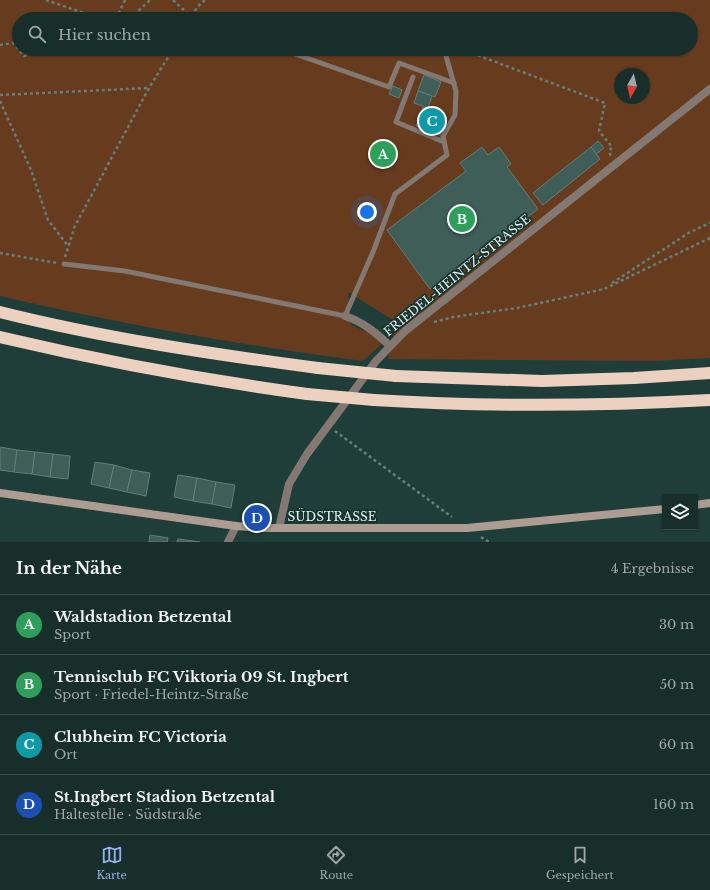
<!DOCTYPE html>
<html lang="de">
<head>
<meta charset="utf-8">
<style>
  body { margin:0; font-family:"Libre Baskerville",serif; background:#213633; color:#f1f3f6 }
  .controls { position:absolute; right:12px; bottom:12px; display:grid; overflow:hidden; border-radius:0px; box-shadow:0 1px 3px #0004 }
  .controls button { width:36px; height:36px; display:grid; place-items:center; padding:0; border:0; border-bottom:1px solid #364a47; background:#182e2b; color:#f1f3f6; font:20px sans-serif }
  .compass { position:absolute; left:614px; top:68px; width:36px; height:36px; border-radius:50%; background:#182e2b; box-shadow:0 1px 3px #0004; rotate:188deg }
  .you { position:absolute; left:367px; top:212px; width:14px; height:14px; margin:-10px; border:3px solid #fff; border-radius:50%; background:#1a73e8; box-shadow:0 0 0 6px #1a73e833 }
  .badge { display:grid; place-items:center; width:26px; height:26px; border-radius:50%; background:#95b2f1; color:#fff; font-size:13px; font-weight:700 }
  .pin { position:absolute; translate:-50% -50%; border:2px solid #fff; box-shadow:0 1px 4px #0006 }
  .list { margin:0; padding:0; list-style:none }
  h2 { display:flex; justify-content:space-between; align-items:center; height:52px; margin:0; padding:0 16px; font-size:17px }
  h2 small { font-size:13px; font-weight:400; color:#9fa8a9 }
  .list li { display:grid; grid-template-columns:26px 1fr auto; gap:12px; align-items:center; box-sizing:border-box; height:60px; padding:0 16px; border-top:1px solid #364a47 }
  .list b { display:block; font-size:15px; white-space:nowrap }
  .list p { margin:0; font-size:13px; white-space:nowrap; color:#9fa8a9 }
  .list em { font-size:13px; font-style:normal; color:#9fa8a9 }
  .icon { flex:none; width:22px; height:22px; fill:none; stroke:currentColor; stroke-width:2; stroke-linecap:round; stroke-linejoin:round }
  .map { position:relative; flex:none; width:710px; height:542px; overflow:hidden }
  .search { position:absolute; background:#182e2b; box-shadow:0 1px 3px #0004; left:12px; right:12px; top:12px; height:44px; display:flex; align-items:center; gap:10px; box-sizing:border-box; padding:0 14px; border-radius:22px; color:#9fa8a9; font-size:15px }
  .sheet { height:292px; background:#182e2b }
  nav { display:flex; justify-content:space-around; align-items:center; box-sizing:border-box; height:56px; border-top:1px solid #364a47; background:#182e2b; font-size:11px; color:#9fa8a9 }
  nav a { display:grid; justify-items:center; gap:2px }
  nav .on { color:#95b2f1 }
  .map>svg:first-child { display:block }
</style>
</head>
<body>
<div class="map">
<svg width="710" height="542" viewBox="0 0 710 542">
  <rect width="100%" height="100%" fill="#203e39"/>
  <path fill="#673c1e" fill-rule="evenodd" d="M 0,0 L 710,0 L 710,358 L 652,361 L 388,359 L 396,322 L 348,292 L 351,325 L 386,340 L 363,361 C 240,345 120,324 0,296 ZM 19,19 L 691,19 L 691,49 L 19,49 ZM 620,74 L 644,74 L 644,98 L 620,98 Z"/>
  <g fill="#3f5e58" stroke="#5f7f79">
    <path d="M 424,75 L 441,82 L 435,97 L 418,91 Z"/>
    <path d="M 393,86 L 402,90 L 399,98 L 389,94 Z"/>
    <path d="M 418,91 L 432,96 L 428,108 L 414,103 Z"/>
    <path d="M 423,107 L 447,117 L 440,135 L 416,126 Z"/>
    <path d="M 598,141 L 604,148 L 596,154 L 591,147 Z"/>
    <path d="M 482,147 L 488,155 L 499,147 L 511,164 L 507,167 L 538,209 L 430,289 L 387,230 L 466,171 L 460,163 Z"/>
    <path d="M 591,147 L 600,159 L 543,205 L 533,193 Z"/>
    <path d="M 0,447 L 17,450 L 14,472 L 0,470 Z"/>
    <path d="M 17,450 L 35,452 L 32,474 L 14,472 Z"/>
    <path d="M 35,452 L 53,454 L 50,477 L 32,474 Z"/>
    <path d="M 53,454 L 70,456 L 68,479 L 50,477 Z"/>
    <path d="M 95,462 L 114,465 L 109,488 L 91,484 Z"/>
    <path d="M 114,465 L 132,470 L 127,492 L 109,488 Z"/>
    <path d="M 132,470 L 150,473 L 146,496 L 127,492 Z"/>
    <path d="M 178,475 L 197,478 L 193,501 L 174,497 Z"/>
    <path d="M 197,478 L 216,482 L 212,504 L 193,501 Z"/>
    <path d="M 216,482 L 235,485 L 231,508 L 212,504 Z"/>
    <path d="M 150,535 L 168,538 L 167,542 L 149,542 Z"/>
    <path d="M 178,539 L 200,542 L 177,542 Z"/>
  </g>
  <g fill="none" stroke-linecap="round" stroke-linejoin="round">
    <g stroke="#667f7b" stroke-width="2.5" stroke-dasharray="3 3" stroke-linecap="butt">
      <path d="M 46,0 L 101,19"/>
      <path d="M 173,0 L 187,13"/>
      <path d="M 195,11 L 197,7 L 205,0"/>
      <path d="M 116,19 L 125,0"/>
      <path d="M 130,19 L 150,0"/>
      <path d="M 0,45 L 13,43 L 24,56 L 44,49"/>
      <path d="M 461,49 L 605,103 L 599,131 L 612,147 L 609,152 L 611,156"/>
      <path d="M 0,95 L 149,88"/>
      <path d="M 0,101 L 31,170 L 48,220 L 68,246"/>
      <path d="M 0,253 L 57,263"/>
      <path d="M 65,257 L 75,226 L 149,88 L 173,49"/>
      <path d="M 612,283 L 690,232 L 710,223"/>
      <path d="M 434,322 L 453,317 L 517,308 L 604,289 L 710,238"/>
      <path d="M 335,431 L 452,517"/>
      <path d="M 481,537 L 489,542"/>
    </g>
    <g stroke="#837872" stroke-width="5">
      <path d="M 192,18 L 195,19"/>
      <path d="M 281,49 L 389,87 L 399,63 L 454,83"/>
      <path d="M 413,77 L 396,122 L 444,142"/>
      <path d="M 64,264 L 125,271 L 345,316 L 373,252 L 395,194 L 447,155 L 443,136 L 455,115 L 456,91 L 444,49"/>
    </g>
    <g stroke="#837872" stroke-width="8">
      <path d="M 345,316 C 363,322 375,332 389,345"/>
      <path d="M 279,528 L 289,484 L 307,454 L 376,361 L 405,331 L 710,89"/>
      <path d="M 228,542 L 236,526"/>
    </g>
    <g stroke="#ad9c92" stroke-width="8">
      <path d="M 0,493 L 236,526 L 262,528 L 467,528 L 665,509"/>
      <path d="M 695,505 L 710,503"/>
    </g>
    <g stroke="#ecd1c1" stroke-width="12">
      <path d="M 0,312 C 104,338 211,354 318,368"/>
      <path d="M 0,337 C 102,361 204,380 307,394"/>
      <path d="M 396,376 L 542,381 L 634,378 L 710,373"/>
      <path d="M 374,400 C 486,407 598,406 710,400"/>
    </g>
    <g stroke="#ecd1c1" stroke-width="12">
      <path d="M 318,368 L 396,376"/>
      <path d="M 307,394 L 374,400"/>
    </g>
  </g>
  <g text-anchor="middle" dominant-baseline="central" stroke-width="3.5" stroke-linejoin="round" paint-order="stroke">
    <g font-size="12" fill="#e2f3f0" stroke="#16342f">
      <text transform="translate(457 275) rotate(-39)">FRIEDEL-HEINTZ-STRASSE</text>
      <text x="332" y="516">SÜDSTRASSE</text>
    </g>
  </g>
</svg>
<div class="controls">
<button><svg class="icon" aria-label="layers" viewBox="0 0 24 24"><path d="M12 4l9 5-9 5-9-5zM3 14l9 5 9-5"/></svg></button>
</div>
<svg class="compass" viewBox="-18 -18 36 36"><path d="M0-13l5 13h-10z" fill="#e53935"/><path d="M0 13l5-13h-10z" fill="#9fa8a9"/></svg>
<div class="you"></div>
<div class="pin badge" style="left:383px;top:154px;background:#2e9e5b">A</div>
<div class="pin badge" style="left:462px;top:219px;background:#2e9e5b">B</div>
<div class="pin badge" style="left:432px;top:121px;background:#0f9aa8">C</div>
<div class="pin badge" style="left:257px;top:518px;background:#1a4fb4">D</div>
<div class="search"><svg class="icon" aria-label="search" viewBox="0 0 24 24"><circle cx="10" cy="10" r="6"/><path d="M15 15l6 6"/></svg>Hier suchen</div>
</div>
<section class="sheet">
<h2>In der Nähe<small>4 Ergebnisse</small></h2>
<ul class="list">
<li><span class="badge" style="background:#2e9e5b">A</span><div><b>Waldstadion Betzental</b><p>Sport</p></div><em>30 m</em></li>
<li><span class="badge" style="background:#2e9e5b">B</span><div><b>Tennisclub FC Viktoria 09 St. Ingbert</b><p>Sport · Friedel-Heintz-Straße</p></div><em>50 m</em></li>
<li><span class="badge" style="background:#0f9aa8">C</span><div><b>Clubheim FC Victoria</b><p>Ort</p></div><em>60 m</em></li>
<li><span class="badge" style="background:#1a4fb4">D</span><div><b>St.Ingbert Stadion Betzental</b><p>Haltestelle · Südstraße</p></div><em>160 m</em></li>
</ul>
</section>
<nav>
<a class="on"><svg class="icon" aria-label="map" viewBox="0 0 24 24"><path d="M3 6l6-2 6 2 6-2v14l-6 2-6-2-6 2zM9 4v14M15 6v14"/></svg>Karte</a>
<a><svg class="icon" aria-label="directions" viewBox="0 0 24 24"><path d="M12 3l9 9-9 9-9-9zM9 14v-3h6M13 9l2 2-2 2"/></svg>Route</a>
<a><svg class="icon" aria-label="saved" viewBox="0 0 24 24"><path d="M7 4h10v16l-5-4-5 4z"/></svg>Gespeichert</a>
</nav>
</body>
</html>
